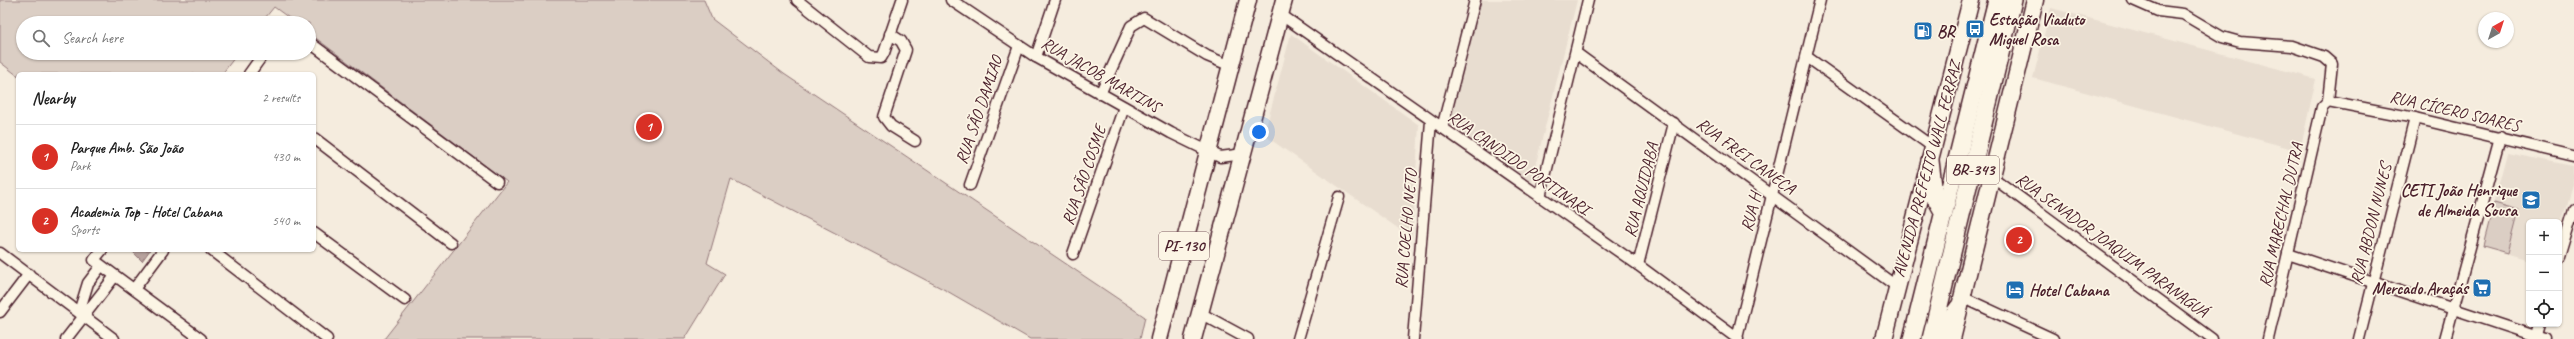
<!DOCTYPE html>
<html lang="en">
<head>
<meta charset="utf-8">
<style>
  body { margin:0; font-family:Caveat,sans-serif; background:#f2f2f2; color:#222 }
  .controls { position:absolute; right:12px; bottom:12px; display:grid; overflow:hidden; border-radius:6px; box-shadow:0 1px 3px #0004 }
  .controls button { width:36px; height:36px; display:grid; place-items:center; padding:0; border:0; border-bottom:1px solid #e0e0e0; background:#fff; color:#222; font:20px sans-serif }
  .compass { position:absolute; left:2478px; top:12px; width:36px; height:36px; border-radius:50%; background:#fff; box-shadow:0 1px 3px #0004; rotate:39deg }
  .you { position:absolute; left:1259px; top:132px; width:14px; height:14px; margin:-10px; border:3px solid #fff; border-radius:50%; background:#1a73e8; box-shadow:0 0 0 6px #1a73e833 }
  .badge { display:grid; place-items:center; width:26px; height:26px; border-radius:50%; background:#d93025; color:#fff; font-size:13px; font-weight:700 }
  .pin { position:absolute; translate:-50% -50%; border:2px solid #fff; box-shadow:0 1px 4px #0006 }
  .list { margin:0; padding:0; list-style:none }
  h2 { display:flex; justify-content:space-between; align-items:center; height:52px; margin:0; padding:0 16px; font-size:17px }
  h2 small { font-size:13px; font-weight:400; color:#767676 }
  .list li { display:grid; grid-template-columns:26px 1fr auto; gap:12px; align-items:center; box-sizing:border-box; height:64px; padding:0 16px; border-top:1px solid #e0e0e0 }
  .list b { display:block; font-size:15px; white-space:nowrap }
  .list p { margin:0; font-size:13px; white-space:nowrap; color:#767676 }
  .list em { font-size:13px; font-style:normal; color:#767676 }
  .icon { flex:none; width:22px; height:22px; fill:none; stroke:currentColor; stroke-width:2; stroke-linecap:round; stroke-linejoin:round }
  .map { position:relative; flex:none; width:2574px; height:339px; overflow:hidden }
  .search { position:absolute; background:#fff; box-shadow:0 1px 3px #0004; left:16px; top:16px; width:300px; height:44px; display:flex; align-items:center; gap:10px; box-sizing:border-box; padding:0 14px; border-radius:22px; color:#767676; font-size:15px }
  .panel { position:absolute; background:#fff; box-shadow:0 1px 3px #0004; left:16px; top:72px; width:300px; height:180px; border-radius:6px }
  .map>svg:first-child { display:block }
</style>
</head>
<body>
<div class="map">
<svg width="2574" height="339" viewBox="0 0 2574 339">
  <rect width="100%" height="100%" fill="#f5ecde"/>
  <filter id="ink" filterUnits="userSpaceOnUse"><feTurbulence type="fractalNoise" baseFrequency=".025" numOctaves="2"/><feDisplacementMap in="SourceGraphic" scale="8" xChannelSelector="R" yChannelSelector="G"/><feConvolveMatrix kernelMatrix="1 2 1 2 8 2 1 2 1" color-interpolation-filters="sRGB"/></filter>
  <g filter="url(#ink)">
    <g fill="#e8ddd0">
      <path d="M 1479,0 L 1577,0 L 1530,187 L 1447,127 Z"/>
      <path d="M 2051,8 L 2316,79 L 2300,151 L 2033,78 Z"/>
      <path d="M 1291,34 L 1419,125 L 1412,238 L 1264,135 Z"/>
      <path d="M 2507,153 L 2574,166 L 2574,179 L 2559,228 L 2559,222 L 2529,222 L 2529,260 L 2482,246 Z"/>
    </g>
    <g fill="#dbcec4" stroke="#927678">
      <path d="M 0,0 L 704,0 L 712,19 L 784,74 L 1145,317 L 1140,339 L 1030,339 L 947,291 L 731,179 L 707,263 L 725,274 L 685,339 L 384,339 L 507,182 L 309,33 L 309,23 L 296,23 L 274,7 L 261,23 L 23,23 L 23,53 L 238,53 L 222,74 L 18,74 L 18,76 L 0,62 Z"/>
      <path d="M 2494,203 L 2519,210 L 2508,253 L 2483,246 Z"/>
    </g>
    <path fill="#b8a39e" stroke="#8c6e70" d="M 150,250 L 142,261 L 132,251 L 132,250 Z"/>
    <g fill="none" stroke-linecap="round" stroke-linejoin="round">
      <defs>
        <g id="minor">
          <path d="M 797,0 L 869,57 L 881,58 L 884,53 L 902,0"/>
          <path d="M 951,0 L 1036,57 L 1171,133 L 1220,157 L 1244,154"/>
          <path d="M 2133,0 L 2158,11 L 2183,14 L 2222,37 L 2240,42 L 2292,46 L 2324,57 L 2332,64 L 2328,101"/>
          <path d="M 1280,14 L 1638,265 L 1738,339"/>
          <path d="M 890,34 L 901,41 L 906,50 L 884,117 L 891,126 L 915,141"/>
          <path d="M 309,42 L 497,182"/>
          <path d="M 1576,53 L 1896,286"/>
          <path d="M 1036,57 L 1055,0"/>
          <path d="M 1807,57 L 1933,147"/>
          <path d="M 249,74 L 264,53"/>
          <path d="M 1100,94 L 1131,26 L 1144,18 L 1207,56 L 1231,66"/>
          <path d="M 2328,101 L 2415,118 L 2574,156"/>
          <path d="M 1442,128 L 1475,0"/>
          <path d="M 314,138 L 451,243"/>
          <path d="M 1992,177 L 2212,339"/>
          <path d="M 970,185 L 1019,46"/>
          <path d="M 1540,197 L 1588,0"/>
          <path d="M 314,233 L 405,300"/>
          <path d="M 102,250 L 94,260 L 201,339"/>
          <path d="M 211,250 L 327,339"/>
          <path d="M 0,253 L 114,339"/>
          <path d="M 1073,254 L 1124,107"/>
          <path d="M 2288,254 L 2544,339"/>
          <path d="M 2559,258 L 2574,208"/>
          <path d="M 1638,265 L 1674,123"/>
          <path d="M 134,289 L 163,250"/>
          <path d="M 1962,297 L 2053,339"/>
          <path d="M 0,312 L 29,274"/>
          <path d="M 79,312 L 88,283 L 101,266"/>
          <path d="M 1200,313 L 1248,339"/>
          <path d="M 1737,338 L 1820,0"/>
          <path d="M 66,339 L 115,276"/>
          <path d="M 1298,339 L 1339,197"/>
          <path d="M 1413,339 L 1431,121"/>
          <path d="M 2268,339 L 2322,107 L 2328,101"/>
          <path d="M 2359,339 L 2415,118"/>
          <path d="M 2445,339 L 2500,137"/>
          <path d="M 2535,339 L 2539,324"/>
        </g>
        <g id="primary">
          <path d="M 1159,339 L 1248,0"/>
          <path d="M 1193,339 L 1284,0"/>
          <path d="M 1884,339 L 1971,0"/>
          <path d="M 1952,339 L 2035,0"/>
        </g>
        <g id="trunk">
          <path d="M 1930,161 L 1934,195 L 1944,213"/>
          <path d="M 1912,339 L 1997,0"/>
          <path d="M 1931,339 L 2013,0"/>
          <path d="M 1936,339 L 1959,307"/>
        </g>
      </defs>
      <use href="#minor" stroke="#4a1f2b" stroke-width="13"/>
      <use href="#primary" stroke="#4a1f2b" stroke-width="19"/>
      <use href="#trunk" stroke="#4a1f2b" stroke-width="20"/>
      <use href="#minor" stroke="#fcf5e5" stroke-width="10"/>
      <use href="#primary" stroke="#fcf5e5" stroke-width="16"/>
      <use href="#trunk" stroke="#fcf5e5" stroke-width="17"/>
    </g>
  </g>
  <defs>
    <symbol id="bus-square" viewBox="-11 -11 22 22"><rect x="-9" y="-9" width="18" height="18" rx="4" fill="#1f6fb2" stroke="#fcf5e5"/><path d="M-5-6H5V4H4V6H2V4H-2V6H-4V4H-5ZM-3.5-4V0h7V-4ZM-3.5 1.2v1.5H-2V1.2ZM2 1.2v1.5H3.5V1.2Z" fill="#fff"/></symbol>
    <symbol id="fuel-square" viewBox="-11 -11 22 22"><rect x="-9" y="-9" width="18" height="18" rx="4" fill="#1f6fb2" stroke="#fcf5e5"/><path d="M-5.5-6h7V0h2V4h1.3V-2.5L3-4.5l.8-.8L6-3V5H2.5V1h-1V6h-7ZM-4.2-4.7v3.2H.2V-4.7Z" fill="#fff"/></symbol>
    <symbol id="school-square" viewBox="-11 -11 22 22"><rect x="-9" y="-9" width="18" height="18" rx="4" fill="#1f6fb2" stroke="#fcf5e5"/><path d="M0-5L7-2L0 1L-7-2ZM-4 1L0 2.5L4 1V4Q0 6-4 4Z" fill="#fff"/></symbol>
    <symbol id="supermarket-square" viewBox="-11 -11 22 22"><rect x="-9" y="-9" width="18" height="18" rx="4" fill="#1f6fb2" stroke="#fcf5e5"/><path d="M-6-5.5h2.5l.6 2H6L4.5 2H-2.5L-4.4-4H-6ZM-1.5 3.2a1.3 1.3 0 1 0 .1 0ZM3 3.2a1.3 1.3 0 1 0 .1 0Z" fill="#fff"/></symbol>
    <symbol id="hotel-square" viewBox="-11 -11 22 22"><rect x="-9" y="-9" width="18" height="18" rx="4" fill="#1f6fb2" stroke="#fcf5e5"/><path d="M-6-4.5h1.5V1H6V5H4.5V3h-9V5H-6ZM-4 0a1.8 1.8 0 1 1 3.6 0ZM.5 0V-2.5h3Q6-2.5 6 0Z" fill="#fff"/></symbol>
  </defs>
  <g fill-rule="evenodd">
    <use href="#bus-square" x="1964" y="18" width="22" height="22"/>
    <use href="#fuel-square" x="1912" y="20" width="22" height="22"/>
    <use href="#school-square" x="2520" y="189" width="22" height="22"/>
    <use href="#supermarket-square" x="2471" y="277" width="22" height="22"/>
    <use href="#hotel-square" x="2004" y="279" width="22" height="22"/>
  </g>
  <g text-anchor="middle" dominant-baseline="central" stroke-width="3.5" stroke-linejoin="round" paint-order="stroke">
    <g fill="#fcf5e5" stroke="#7f5f63" stroke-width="1">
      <rect x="1947" y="156" width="52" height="28" rx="3"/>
      <rect x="1159" y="232" width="50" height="28" rx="3"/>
    </g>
    <g font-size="16" font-weight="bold" fill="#4a1f2b">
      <text x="1973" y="170">BR-343</text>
      <text x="1184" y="246">PI-130</text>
    </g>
    <g font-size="17" font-weight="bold" fill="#4a1f2b" stroke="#fcf5e5" text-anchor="start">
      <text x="1989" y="19">Estação Viaduto<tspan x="1989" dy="20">Miguel Rosa</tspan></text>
      <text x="1937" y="31">BR</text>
      <text x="2517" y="190" text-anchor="end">CETI João Henrique<tspan x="2517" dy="20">de Almeida Sousa</tspan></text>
      <text x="2468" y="288" text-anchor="end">Mercado Araçás</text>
      <text x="2029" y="290">Hotel Cabana</text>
    </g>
    <g font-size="17" fill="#4a1f2b" stroke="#fcf5e5">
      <text transform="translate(1101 75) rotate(30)">RUA JACOB MARTINS</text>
      <text transform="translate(979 110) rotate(-71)">RUA SÃO DAMIAO</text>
      <text transform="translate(2455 111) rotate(13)">RUA CÍCERO SOARES</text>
      <text transform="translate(1746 156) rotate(36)">RUA FREI CANECA</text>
      <text transform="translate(1519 163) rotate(35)">RUA CANDIDO PORTINARI</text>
      <text transform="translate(1927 169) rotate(-75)">AVENIDA PREFEITO WALL FERRAZ</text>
      <text transform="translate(1084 175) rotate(-71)">RUA SÃO COSME</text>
      <text transform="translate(1641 190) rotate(-76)">RUA AQUIDABA</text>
      <text transform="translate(1751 212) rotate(-76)">RUA H</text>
      <text transform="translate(2281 215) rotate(-77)">RUA MARECHAL DUTRA</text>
      <text transform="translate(2371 224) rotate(-76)">RUA ABDON NUNES</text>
      <text transform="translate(1406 229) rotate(-85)">RUA COELHO NETO</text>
      <text transform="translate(2112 245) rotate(36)">RUA SENADOR JOAQUIM PARANAGUÁ</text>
    </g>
  </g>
</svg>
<div class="controls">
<button>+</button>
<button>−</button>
<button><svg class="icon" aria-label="locate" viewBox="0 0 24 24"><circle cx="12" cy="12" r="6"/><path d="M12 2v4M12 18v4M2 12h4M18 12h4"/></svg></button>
</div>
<svg class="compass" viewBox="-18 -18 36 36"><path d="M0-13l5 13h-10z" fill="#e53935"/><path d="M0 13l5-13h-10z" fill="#767676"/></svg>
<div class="you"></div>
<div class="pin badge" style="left:649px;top:127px">1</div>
<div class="pin badge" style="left:2019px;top:240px">2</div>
<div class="search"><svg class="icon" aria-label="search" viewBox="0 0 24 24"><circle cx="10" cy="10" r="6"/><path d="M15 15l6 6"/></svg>Search here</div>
<section class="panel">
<h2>Nearby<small>2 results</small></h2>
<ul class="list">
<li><span class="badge">1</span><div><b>Parque Amb. São João</b><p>Park</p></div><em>430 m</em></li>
<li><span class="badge">2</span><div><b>Academia Top - Hotel Cabana</b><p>Sports</p></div><em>540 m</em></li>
</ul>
</section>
</div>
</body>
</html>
